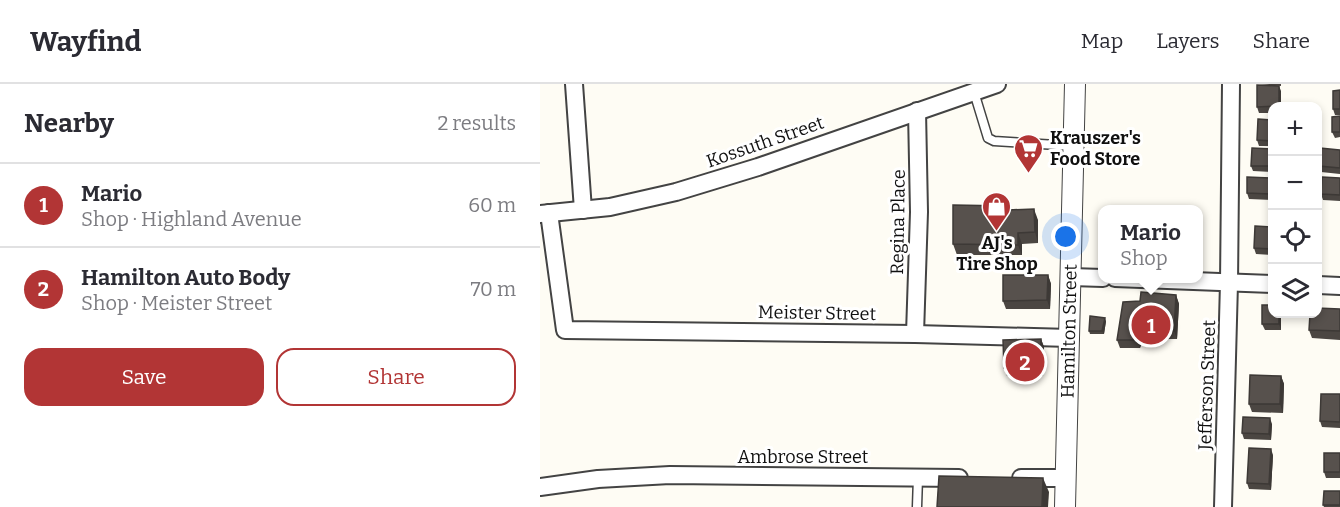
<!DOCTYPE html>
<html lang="en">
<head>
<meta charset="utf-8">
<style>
  body { margin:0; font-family:Bitter,serif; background:#f2f2f3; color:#2b2b33 }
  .controls { position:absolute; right:18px; top:18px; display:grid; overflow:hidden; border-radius:12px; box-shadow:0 3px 9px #0003 }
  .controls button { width:54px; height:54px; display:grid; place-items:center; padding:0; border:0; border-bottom:2px solid #e1e1e2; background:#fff; color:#2b2b33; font:30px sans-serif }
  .you { position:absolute; left:526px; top:153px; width:21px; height:21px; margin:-15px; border:4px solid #fff; border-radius:50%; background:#1a73e8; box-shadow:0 0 0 9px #1a73e833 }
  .badge { display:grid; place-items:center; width:39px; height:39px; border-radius:50%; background:#b23535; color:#fff; font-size:20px; font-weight:700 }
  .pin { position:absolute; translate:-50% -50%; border:3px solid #fff; box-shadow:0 2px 6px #0006 }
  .popup { position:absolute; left:558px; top:121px; width:105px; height:78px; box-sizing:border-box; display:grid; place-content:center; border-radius:12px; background:#fff; filter:drop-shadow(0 2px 4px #0005); font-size:20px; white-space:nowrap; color:#7c7c81 }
  .popup b { font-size:22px; color:#2b2b33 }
  .popup::after { content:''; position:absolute; left:50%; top:100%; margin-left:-12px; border:12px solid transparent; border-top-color:#fff }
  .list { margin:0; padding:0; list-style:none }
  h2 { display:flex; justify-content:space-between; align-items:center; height:78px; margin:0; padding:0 24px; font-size:26px }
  h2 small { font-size:20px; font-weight:400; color:#7c7c81 }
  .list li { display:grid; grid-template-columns:39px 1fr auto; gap:18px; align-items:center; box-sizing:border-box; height:84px; padding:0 24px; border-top:2px solid #e1e1e2 }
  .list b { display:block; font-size:22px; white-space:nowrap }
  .list p { margin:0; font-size:20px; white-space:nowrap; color:#7c7c81 }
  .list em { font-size:20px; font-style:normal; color:#7c7c81 }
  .actions { display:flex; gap:12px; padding:18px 24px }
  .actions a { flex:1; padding:14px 0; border:2px solid #b23535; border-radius:18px; text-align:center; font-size:21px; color:#b23535 }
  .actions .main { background:#b23535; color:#fff }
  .icon { flex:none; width:33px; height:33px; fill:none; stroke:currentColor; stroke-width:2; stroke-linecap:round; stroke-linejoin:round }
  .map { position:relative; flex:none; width:800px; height:423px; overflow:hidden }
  header { display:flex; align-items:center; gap:36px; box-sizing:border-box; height:84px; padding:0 30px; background:#fff; border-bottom:2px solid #e1e1e2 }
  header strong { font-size:28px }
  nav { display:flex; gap:33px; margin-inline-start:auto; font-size:21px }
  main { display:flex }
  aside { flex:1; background:#fff }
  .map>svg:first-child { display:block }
</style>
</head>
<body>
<header>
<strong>Wayfind</strong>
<nav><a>Map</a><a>Layers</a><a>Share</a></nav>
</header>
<main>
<aside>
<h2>Nearby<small>2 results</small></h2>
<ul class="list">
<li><span class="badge">1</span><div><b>Mario</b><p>Shop · Highland Avenue</p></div><em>60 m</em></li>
<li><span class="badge">2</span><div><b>Hamilton Auto Body</b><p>Shop · Meister Street</p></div><em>70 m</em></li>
</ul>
<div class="actions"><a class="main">Save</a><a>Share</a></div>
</aside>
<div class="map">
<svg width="800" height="423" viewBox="0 0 800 423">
  <rect width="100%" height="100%" fill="#fefcf4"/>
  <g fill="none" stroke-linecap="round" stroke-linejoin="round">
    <defs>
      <g id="service">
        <path d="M 434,8 L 448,54 L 454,57 L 533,62"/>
        <path d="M 377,423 L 378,393"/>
      </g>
      <g id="minor">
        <path d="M 34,0 L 43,126"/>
        <path d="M 9,129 L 25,246 L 375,250 L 530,254"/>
        <path d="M 0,130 L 70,123 L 136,108 L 218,83 L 457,0"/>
        <path d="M 531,193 L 563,194"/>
        <path d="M 575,194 L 732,200"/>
        <path d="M 778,201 L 800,202"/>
        <path d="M 375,250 L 379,128 L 377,27"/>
        <path d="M 481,394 L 525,394"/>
        <path d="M 0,403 L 58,395 L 130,391 L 419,394"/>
        <path d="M 683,423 L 689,199 L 691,0"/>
      </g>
      <g id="tertiary">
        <path id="s1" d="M 525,423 L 535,0"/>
      </g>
    </defs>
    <use href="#service" stroke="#434343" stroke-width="11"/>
    <use href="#minor" stroke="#434343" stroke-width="20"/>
    <use href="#tertiary" stroke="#434343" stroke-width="22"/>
    <use href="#service" stroke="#fff" stroke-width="8"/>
    <use href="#minor" stroke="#fff" stroke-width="16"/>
    <use href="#tertiary" stroke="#fff" stroke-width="20"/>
  </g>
  <g fill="#4b4642">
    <path d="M 719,0 L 741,0 L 741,2 Z"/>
    <path d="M 800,6 L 800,31 L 795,31 L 793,25 Z"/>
    <path d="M 741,7 L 732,22 L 732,29 L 719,29 L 717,23 Z"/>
    <path d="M 800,32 L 800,53 L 795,54 L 792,48 Z"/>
    <path d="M 732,36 L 732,62 L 719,62 L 717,56 Z"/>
    <path d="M 732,65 L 732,88 L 713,87 L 711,82 Z"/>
    <path d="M 800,66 L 800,90 L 781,88 L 779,82 Z"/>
    <path d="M 800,94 L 800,117 L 783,116 L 781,110 Z"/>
    <path d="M 732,99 L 732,116 L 709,115 L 707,109 Z"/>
    <path d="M 468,126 L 498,136 L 498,159 L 482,160 L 482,171 L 417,171 L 413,160 Z"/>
    <path d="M 732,143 L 732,171 L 716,170 L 714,164 Z"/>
    <path d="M 508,191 L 511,200 L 510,225 L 466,225 L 463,217 Z"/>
    <path d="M 636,211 L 639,220 L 637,255 L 603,255 L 600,264 L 580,264 L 577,256 L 600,217 Z"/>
    <path d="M 800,225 L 800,256 L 772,254 L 769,246 Z"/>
    <path d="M 741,230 L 741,246 L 725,246 L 722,240 Z"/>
    <path d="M 566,237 L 564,250 L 550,250 L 549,247 Z"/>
    <path d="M 501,255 L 504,263 L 503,292 L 467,292 L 464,284 Z"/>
    <path d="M 741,292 L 744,300 L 743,329 L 712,328 L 709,320 Z"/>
    <path d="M 800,310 L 800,344 L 782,343 L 780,337 Z"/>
    <path d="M 732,340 L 731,356 L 704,355 L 702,349 Z"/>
    <path d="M 800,369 L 800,394 L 786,394 L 784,388 Z"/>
    <path d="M 733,371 L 731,406 L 709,405 L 707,399 Z"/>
    <path d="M 800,407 L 800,423 L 784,423 L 783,421 Z"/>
  </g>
  <g fill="#3d3936">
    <path d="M 739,2 L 741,7 L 741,22 L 739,22 Z"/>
    <path d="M 730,94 L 732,99 L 732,116 L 730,110 Z"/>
    <path d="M 494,125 L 498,136 L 498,159 L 495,148 Z"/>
    <path d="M 478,149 L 482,160 L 482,171 L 478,161 Z"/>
    <path d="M 508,191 L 511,200 L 510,225 L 507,216 Z"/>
    <path d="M 636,211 L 639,220 L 637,255 L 634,247 Z"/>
    <path d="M 739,230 L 741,230 L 741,246 L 739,240 Z"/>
    <path d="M 565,234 L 566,237 L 564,250 L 562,247 Z"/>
    <path d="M 599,247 L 603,255 L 600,264 L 597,256 Z"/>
    <path d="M 501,255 L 504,263 L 503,292 L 500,284 Z"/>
    <path d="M 741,292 L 744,300 L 743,329 L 740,320 Z"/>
    <path d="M 730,334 L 732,340 L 731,356 L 729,350 Z"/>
    <path d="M 731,365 L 733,371 L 731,406 L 729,400 Z"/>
    <path d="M 503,394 L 509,408 L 508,423 L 502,423 Z"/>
  </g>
  <g fill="#57514d" stroke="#3d3936" stroke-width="1.5">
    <path d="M 717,1 L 739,2 L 739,22 L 717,23 Z"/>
    <path d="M 800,6 L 800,25 L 793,25 L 793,7 Z"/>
    <path d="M 800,32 L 800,48 L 792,48 L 792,33 Z"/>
    <path d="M 718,35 L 732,36 L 732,57 L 717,56 Z"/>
    <path d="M 712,64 L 732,65 L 732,82 L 711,82 Z"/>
    <path d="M 780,64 L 800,66 L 800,84 L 779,82 Z"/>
    <path d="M 707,93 L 730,94 L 730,110 L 707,109 Z"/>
    <path d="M 782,93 L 800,94 L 800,111 L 781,110 Z"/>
    <path d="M 413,121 L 467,122 L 468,126 L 494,125 L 495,148 L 478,149 L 478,161 L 413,160 Z"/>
    <path d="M 715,142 L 732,143 L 732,165 L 714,164 Z"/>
    <path d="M 463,191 L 508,191 L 507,216 L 463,217 Z"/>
    <path d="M 601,208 L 636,211 L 634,247 L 599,247 L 597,256 L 577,256 L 583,218 L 600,217 Z"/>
    <path d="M 722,221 L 732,221 L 732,230 L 739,230 L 739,240 L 722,240 Z"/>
    <path d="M 777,224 L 800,225 L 800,247 L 769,246 L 770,230 L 777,230 Z"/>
    <path d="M 550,232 L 565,234 L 562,247 L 549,247 Z"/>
    <path d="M 501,255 L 500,284 L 464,284 L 463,256 Z"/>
    <path d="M 710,291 L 741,292 L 740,320 L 709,320 Z"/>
    <path d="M 781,310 L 800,310 L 800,338 L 780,337 Z"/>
    <path d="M 703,333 L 730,334 L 729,350 L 702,349 Z"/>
    <path d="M 709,364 L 731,365 L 729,400 L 707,399 Z"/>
    <rect x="784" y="369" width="16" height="19"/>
    <path d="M 399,392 L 503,394 L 502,423 L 397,423 Z"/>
    <path d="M 784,407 L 800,407 L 800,421 L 783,421 Z"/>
  </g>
  <defs>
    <symbol id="supermarket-pin" viewBox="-11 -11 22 30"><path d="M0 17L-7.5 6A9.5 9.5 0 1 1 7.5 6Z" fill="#b23535" stroke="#fff"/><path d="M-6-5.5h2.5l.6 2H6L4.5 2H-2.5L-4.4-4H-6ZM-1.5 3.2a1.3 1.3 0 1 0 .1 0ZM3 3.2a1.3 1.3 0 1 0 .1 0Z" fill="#fff"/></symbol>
    <symbol id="shop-pin" viewBox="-11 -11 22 30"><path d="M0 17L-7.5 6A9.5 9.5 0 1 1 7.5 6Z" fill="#b23535" stroke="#fff"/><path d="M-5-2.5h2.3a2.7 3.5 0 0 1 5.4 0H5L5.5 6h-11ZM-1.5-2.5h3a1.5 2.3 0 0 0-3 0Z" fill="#fff"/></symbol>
  </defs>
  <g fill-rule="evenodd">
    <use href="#supermarket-pin" x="472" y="48" width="33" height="45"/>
    <use href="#shop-pin" x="440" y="106" width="33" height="45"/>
  </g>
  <g text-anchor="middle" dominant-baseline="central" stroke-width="6" stroke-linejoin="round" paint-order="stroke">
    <g font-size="18" font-weight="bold" fill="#101010" stroke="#fff" text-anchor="start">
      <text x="510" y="54">Krauszer's<tspan x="510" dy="21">Food Store</tspan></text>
      <text x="457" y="159" text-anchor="middle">AJ's<tspan x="457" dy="21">Tire Shop</tspan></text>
    </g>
    <g font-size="18" fill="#101010" stroke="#fff">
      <text transform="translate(225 58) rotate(-19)">Kossuth Street</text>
      <text transform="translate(358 138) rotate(-89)">Regina Place</text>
      <text transform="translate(277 229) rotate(1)">Meister Street</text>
      <text stroke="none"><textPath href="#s1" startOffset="176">Hamilton Street</textPath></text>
      <text transform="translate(667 301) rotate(-88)">Jefferson Street</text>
      <text x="263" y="373">Ambrose Street</text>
    </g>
  </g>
</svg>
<div class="controls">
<button>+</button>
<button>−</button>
<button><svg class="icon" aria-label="locate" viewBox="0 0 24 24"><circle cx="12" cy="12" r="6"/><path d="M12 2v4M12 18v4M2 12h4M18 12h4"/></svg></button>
<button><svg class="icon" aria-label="layers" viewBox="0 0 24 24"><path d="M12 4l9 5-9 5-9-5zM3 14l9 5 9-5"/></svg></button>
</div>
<div class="you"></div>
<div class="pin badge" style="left:611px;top:241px">1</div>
<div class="popup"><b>Mario</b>Shop</div>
<div class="pin badge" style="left:485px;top:278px">2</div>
</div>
</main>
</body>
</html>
